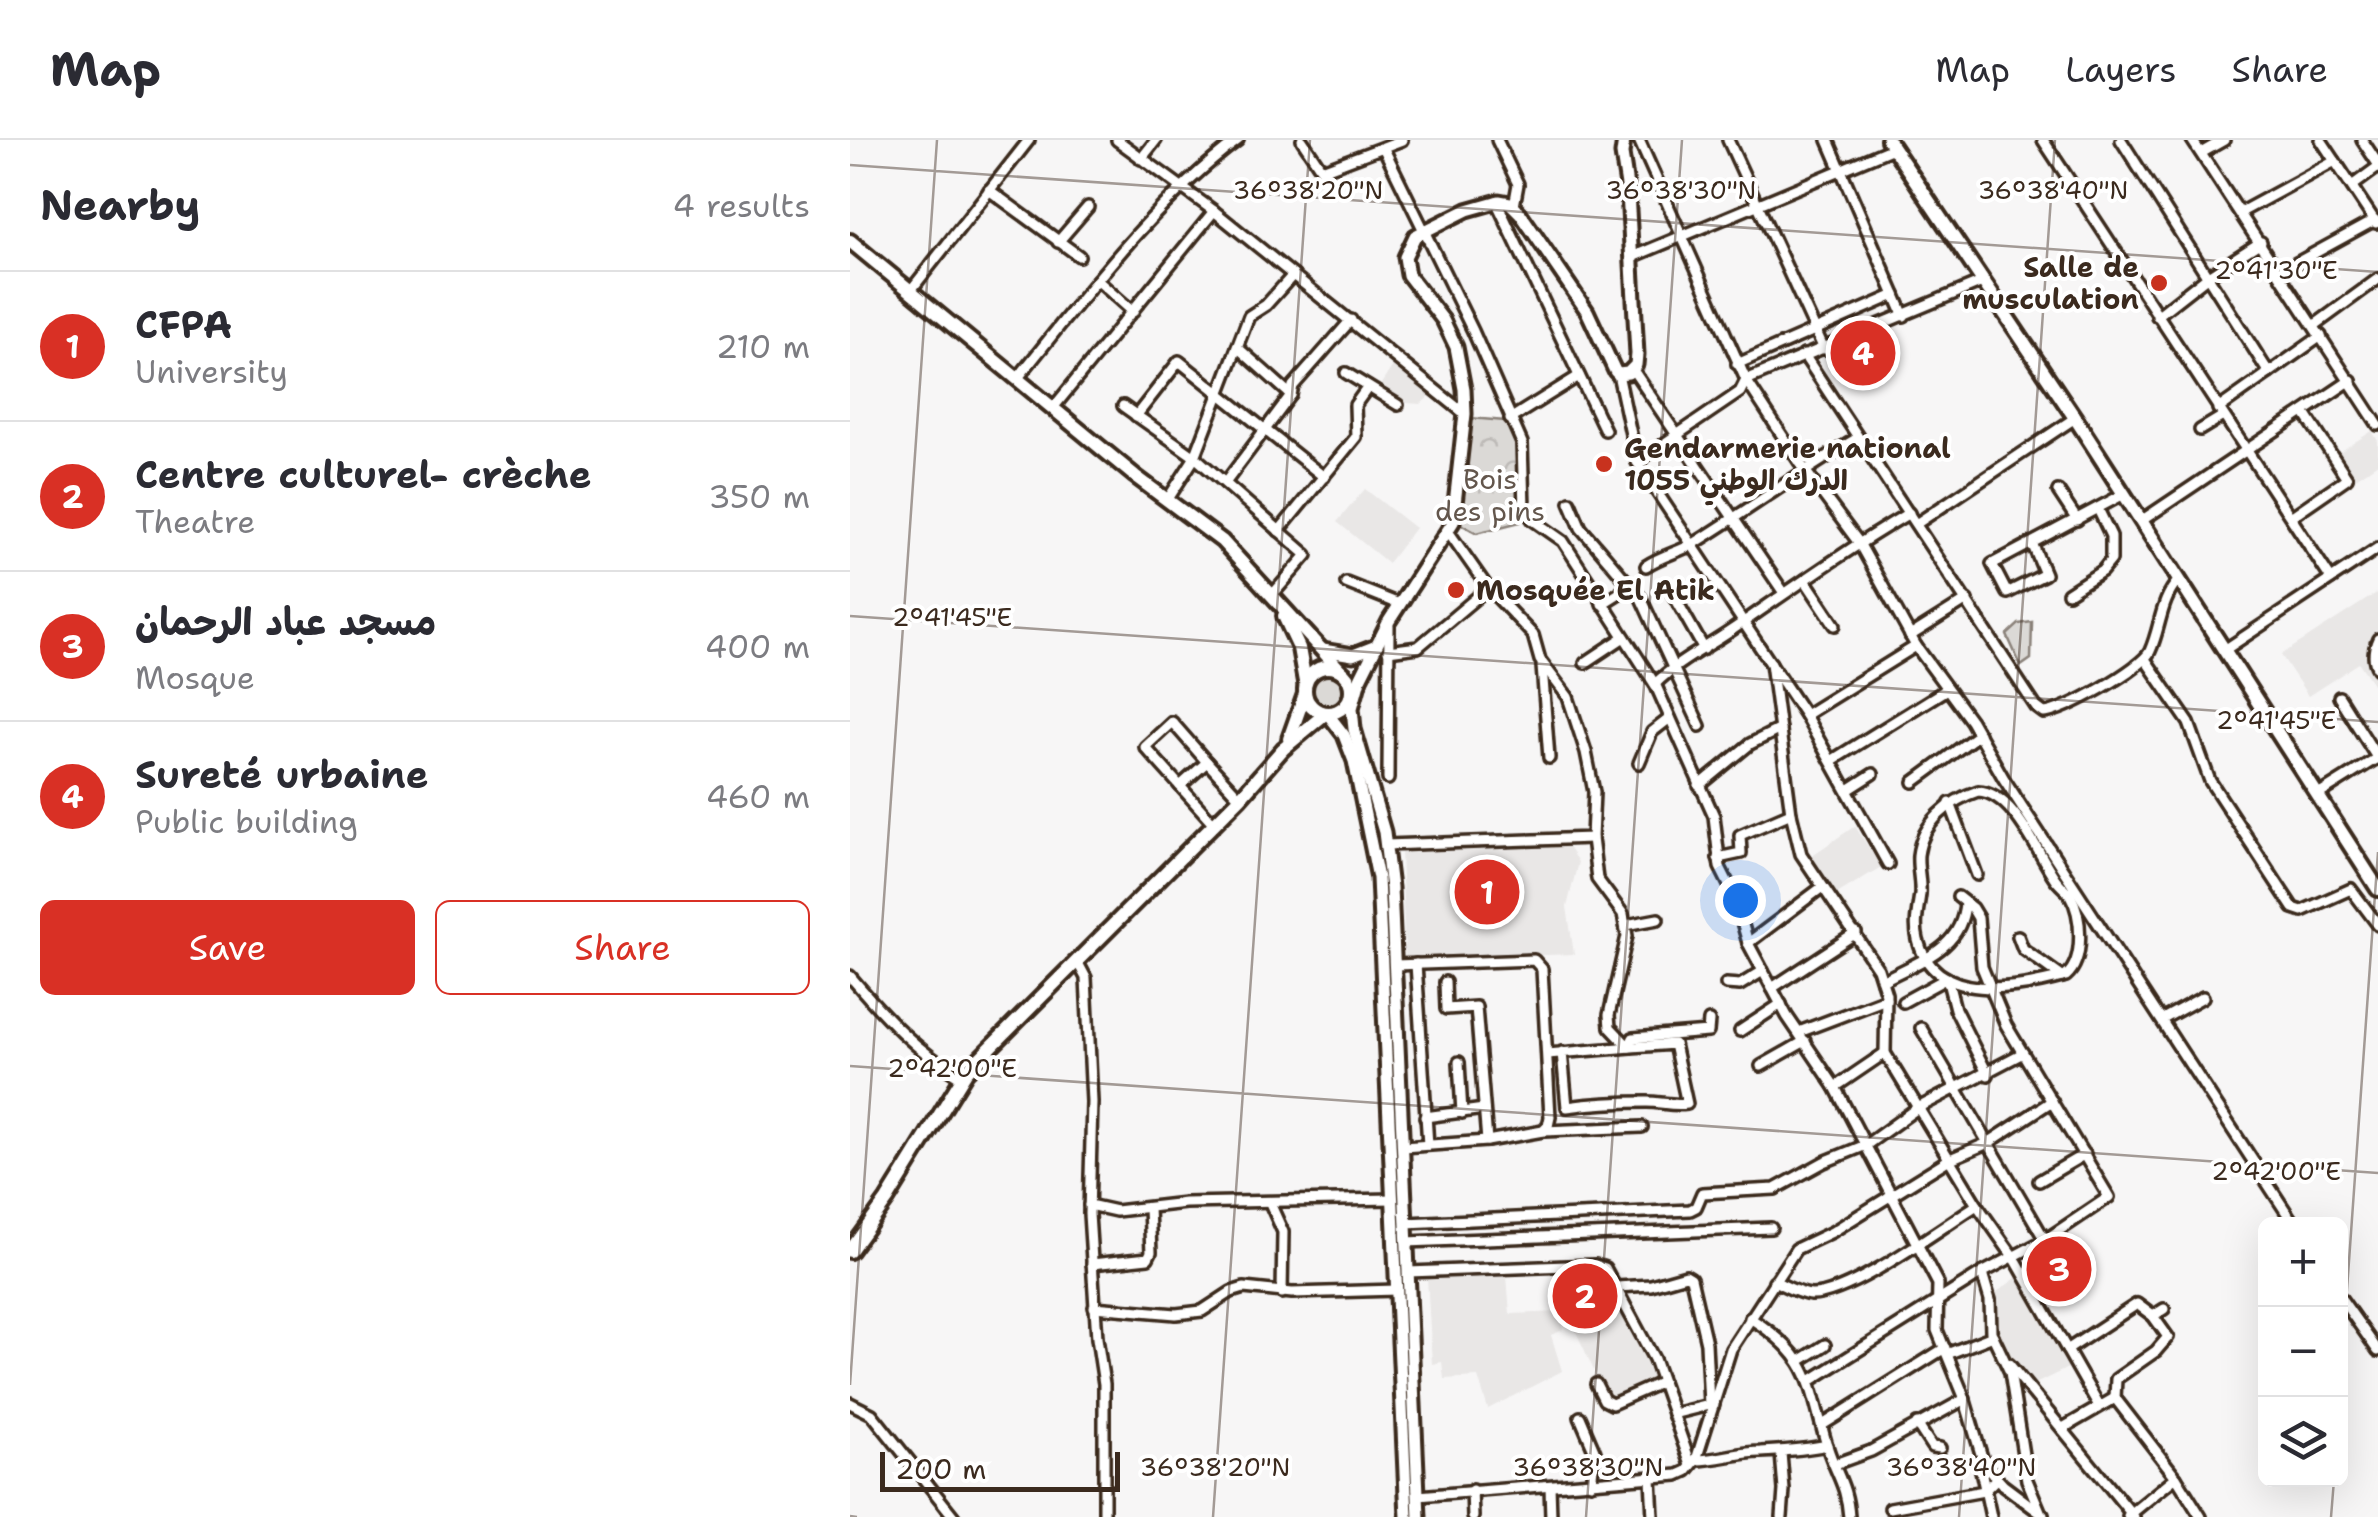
<!DOCTYPE html>
<html lang="en">
<head>
<meta charset="utf-8">
<style>
  body { margin:0; font-family:"Shantell Sans","Playpen Sans Arabic",sans-serif; background:#f2f2f3; color:#2b2b33 }
  .controls { position:absolute; right:30px; bottom:30px; display:grid; overflow:hidden; border-radius:15px; box-shadow:0 10px 40px #0002 }
  .controls button { width:90px; height:90px; display:grid; place-items:center; padding:0; border:0; border-bottom:2px solid #e1e1e2; background:#fff; color:#2b2b33; font:50px sans-serif }
  .scale { position:absolute; left:30px; bottom:25px; width:240px; box-sizing:border-box; padding-left:10px; border:5px solid #3b2a1e; border-top:0; font-size:28px; line-height:35px; white-space:nowrap; color:#3b2a1e; -webkit-text-stroke:8px #fff; paint-order:stroke }
  .you { position:absolute; left:890px; top:760px; width:35px; height:35px; margin:-25px; border:8px solid #fff; border-radius:50%; background:#1a73e8; box-shadow:0 0 0 15px #1a73e833 }
  .badge { display:grid; place-items:center; width:65px; height:65px; border-radius:50%; background:#d93025; color:#fff; font-size:32px; font-weight:700 }
  .pin { position:absolute; translate:-50% -50%; border:5px solid #fff; box-shadow:0 2px 10px #0006 }
  .list { margin:0; padding:0; list-style:none }
  h2 { display:flex; justify-content:space-between; align-items:center; height:130px; margin:0; padding:0 40px; font-size:42px }
  h2 small { font-size:32px; font-weight:400; color:#7c7c81 }
  .list li { display:grid; grid-template-columns:65px 1fr auto; gap:30px; align-items:center; box-sizing:border-box; height:150px; padding:0 40px; border-top:2px solid #e1e1e2 }
  .list b { display:block; font-size:38px; white-space:nowrap }
  .list p { margin:0; font-size:32px; white-space:nowrap; color:#7c7c81 }
  .list em { font-size:32px; font-style:normal; color:#7c7c81 }
  .actions { display:flex; gap:20px; padding:30px 40px }
  .actions a { flex:1; padding:22px 0; border:2px solid #d93025; border-radius:15px; text-align:center; font-size:35px; color:#d93025 }
  .actions .main { background:#d93025; color:#fff }
  .icon { flex:none; width:55px; height:55px; fill:none; stroke:currentColor; stroke-width:2; stroke-linecap:round; stroke-linejoin:round }
  .map { position:relative; flex:none; width:1528px; height:1377px; overflow:hidden }
  header { display:flex; align-items:center; gap:60px; box-sizing:border-box; height:140px; padding:0 50px; background:#fff; border-bottom:2px solid #e1e1e2 }
  header strong { font-size:48px }
  nav { display:flex; gap:55px; margin-inline-start:auto; font-size:35px }
  main { display:flex }
  aside { flex:1; background:#fff }
  .map>svg:first-child { display:block }
</style>
</head>
<body>
<header>
<strong>Map</strong>
<nav><a>Map</a><a>Layers</a><a>Share</a></nav>
</header>
<main>
<aside>
<h2>Nearby<small>4 results</small></h2>
<ul class="list">
<li><span class="badge">1</span><div><b>CFPA</b><p>University</p></div><em>210 m</em></li>
<li><span class="badge">2</span><div><b>Centre culturel- crèche</b><p>Theatre</p></div><em>350 m</em></li>
<li><span class="badge">3</span><div><b>مسجد عباد الرحمان</b><p>Mosque</p></div><em>400 m</em></li>
<li><span class="badge">4</span><div><b>Sureté urbaine</b><p>Public building</p></div><em>460 m</em></li>
</ul>
<div class="actions"><a class="main">Save</a><a>Share</a></div>
</aside>
<div class="map">
<svg width="1528" height="1377" viewBox="0 0 1528 1377">
  <defs>
    <pattern id="forest-crowns" width="20" height="18" patternUnits="userSpaceOnUse" patternTransform="scale(2.5)"><rect width="20" height="18" fill="#dbd9d6"/><path d="M2 6a3 3 0 1 1 6 0M12 15a3 3 0 1 1 6 0" fill="none" stroke="#bdbab7"/></pattern>
  </defs>
  <rect width="100%" height="100%" fill="#f7f6f6"/>
  <filter id="ink" filterUnits="userSpaceOnUse"><feTurbulence type="fractalNoise" baseFrequency=".01" numOctaves="2"/><feDisplacementMap in="SourceGraphic" scale="20" xChannelSelector="R" yChannelSelector="G"/><feConvolveMatrix kernelMatrix="1 2 1 2 8 2 1 2 1" color-interpolation-filters="sRGB"/></filter>
  <g filter="url(#ink)">
    <g fill="#e9e7e6">
      <path d="M 546,221 L 571,241 L 581,255 L 571,264 L 556,263 L 531,244 Z"/>
      <path d="M 1522,291 L 1528,301 L 1528,323 L 1497,344 L 1480,318 Z"/>
      <path d="M 515,349 L 565,388 L 538,423 L 487,382 Z"/>
      <path d="M 1528,452 L 1528,551 L 1509,523 L 1458,556 L 1431,515 Z"/>
      <path d="M 1005,686 L 1031,727 L 982,757 L 958,718 Z"/>
      <path d="M 716,704 L 728,722 L 717,767 L 724,814 L 555,820 L 551,710 Z"/>
      <path d="M 649,1134 L 657,1136 L 660,1174 L 709,1172 L 713,1190 L 701,1195 L 712,1231 L 638,1269 L 628,1237 L 594,1239 L 592,1222 L 582,1224 L 577,1137 Z"/>
      <path d="M 1169,1136 L 1222,1226 L 1185,1244 L 1158,1214 L 1144,1187 L 1147,1152 Z"/>
      <path d="M 771,1163 L 809,1240 L 764,1262 L 757,1259 L 724,1187 Z"/>
    </g>
    <path fill="url(#forest-crowns)" stroke="#8b827a" stroke-width="2.5" d="M 620,278 L 655,281 L 669,308 L 670,382 L 627,393 L 607,382 Z"/>
    <g fill="#dbd9d6" stroke="#8b827a" stroke-width="2.5">
      <path d="M 1182,482 L 1181,519 L 1171,526 L 1157,495 L 1169,484 Z"/>
      <circle cx="478" cy="550" r="17"/>
    </g>
    <g fill="none" stroke-linecap="round" stroke-linejoin="round">
      <defs>
        <g id="street">
          <path d="M 267,0 L 364,71 L 615,274"/>
          <path d="M 452,0 L 472,30 L 552,0"/>
          <path d="M 647,0 L 668,44 L 664,66"/>
          <path d="M 789,0 L 896,240 L 954,329 L 1009,403 L 1066,506 L 1121,581 L 1154,639 L 1444,1084"/>
          <path d="M 878,0 L 974,209"/>
          <path d="M 978,0 L 1054,176"/>
          <path d="M 1193,0 L 1481,439"/>
          <path d="M 1271,0 L 1419,233"/>
          <path d="M 1342,0 L 1528,285"/>
          <path d="M 1471,0 L 1526,83"/>
          <path d="M 1512,0 L 1528,24"/>
          <path d="M 534,9 L 623,191 L 672,303 L 674,368 L 683,380 L 713,401 L 806,546 L 864,676 L 870,727 L 885,757 L 898,803 L 937,876 L 985,947 L 1088,1144 L 1087,1190 L 1113,1254 L 1134,1324 L 1153,1345 L 1193,1375"/>
          <path d="M 1351,13 L 1374,0"/>
          <path d="M 291,19 L 306,0"/>
          <path d="M 1502,46 L 1528,27"/>
          <path d="M 139,50 L 229,116"/>
          <path d="M 646,61 L 755,290"/>
          <path d="M 1391,72 L 1485,21"/>
          <path d="M 208,102 L 238,67"/>
          <path d="M 782,117 L 1043,8"/>
          <path d="M 1430,132 L 1525,80"/>
          <path d="M 247,140 L 283,172"/>
          <path d="M 61,150 L 179,0"/>
          <path d="M 1307,176 L 1358,136 L 1411,102"/>
          <path d="M 1465,185 L 1528,139"/>
          <path d="M 387,207 L 441,255"/>
          <path d="M 954,215 L 1186,567 L 1194,573 C 1212,573 1293,528 1300,511 C 1311,487 1310,460 1329,440"/>
          <path d="M 887,224 L 1045,155"/>
          <path d="M 783,230 L 934,453"/>
          <path d="M 496,233 L 548,265"/>
          <path d="M 768,234 L 787,322 L 955,575 L 1038,724"/>
          <path d="M 167,239 C 236,154 300,66 388,0"/>
          <path d="M 273,266 L 345,317 L 457,415 L 423,454"/>
          <path d="M 203,268 L 364,71"/>
          <path d="M 1368,269 L 1471,196"/>
          <path d="M 286,276 L 329,221 L 474,337"/>
          <path d="M 660,279 L 729,236"/>
          <path d="M 1350,290 L 1373,276"/>
          <path d="M 787,322 L 890,252 L 896,240 L 1132,142"/>
          <path d="M 375,343 L 441,255 L 443,246 L 501,180"/>
          <path d="M 1208,351 L 1227,380"/>
          <path d="M 318,359 L 345,317 L 399,176 L 416,165 L 443,135"/>
          <path d="M 720,362 L 731,388 L 791,458 L 850,586"/>
          <path d="M 1442,376 L 1497,338 L 1454,272"/>
          <path d="M 1291,381 L 1501,240"/>
          <path d="M 1066,384 L 1225,278"/>
          <path d="M 429,391 L 506,297 L 505,265 L 518,247"/>
          <path d="M 1182,403 L 1195,434 L 1157,453 L 1142,424 L 1274,354"/>
          <path d="M 796,426 C 811,416 829,412 845,403 C 900,369 951,331 1008,298"/>
          <path d="M 955,440 L 985,485"/>
          <path d="M 496,443 L 549,464"/>
          <path d="M 820,449 L 854,509"/>
          <path d="M 1218,453 L 1252,431 L 1261,420 L 1261,396 L 1248,369"/>
          <path d="M 752,464 L 782,445"/>
          <path d="M 1060,496 L 1117,460"/>
          <path d="M 1528,499 C 1523,510 1522,519 1528,529"/>
          <path d="M 1376,509 L 1528,408"/>
          <path d="M 538,511 L 568,507 L 638,448"/>
          <path d="M 1295,519 L 1339,583 L 1360,641 L 1443,768 L 1452,771 L 1501,749 L 1528,785"/>
          <path d="M 735,523 L 774,497"/>
          <path d="M 921,523 L 941,673 L 951,714 L 1028,829 L 1036,854 L 1035,913 L 1127,1065 L 1167,1122 L 1249,1266"/>
          <path d="M 692,526 L 699,618"/>
          <path d="M 805,544 C 827,522 856,508 882,490 C 940,450 998,409 1059,373"/>
          <path d="M 1489,557 L 1528,619"/>
          <path d="M 955,575 L 1066,506"/>
          <path d="M 981,621 L 1097,549"/>
          <path d="M 789,623 L 802,592 L 820,578"/>
          <path d="M 538,639 L 539,486"/>
          <path d="M 1064,642 L 1129,594"/>
          <path d="M 330,646 L 295,607 L 322,582 L 357,622"/>
          <path d="M 849,646 L 900,604 L 930,589"/>
          <path d="M 998,650 L 1023,634"/>
          <path d="M 1128,651 C 1163,652 1187,712 1204,737 C 1208,744 1216,749 1220,755 C 1232,775 1235,820 1216,836 C 1169,849 1084,865 1068,800 C 1064,784 1068,770 1070,754 C 1071,741 1067,728 1068,715 C 1072,683 1100,660 1128,651 Z"/>
          <path d="M 1468,655 L 1527,618"/>
          <path d="M 1100,663 L 1127,735"/>
          <path d="M 364,684 L 330,646 L 357,622 L 390,658"/>
          <path d="M 742,698 L 747,739 L 773,774 L 777,796 L 759,875 L 760,887 L 779,907 L 783,898 L 858,892 L 859,881"/>
          <path d="M 536,705 L 742,698 L 744,652 L 736,612 L 718,557 L 690,520 L 683,495 L 638,448 L 598,391"/>
          <path d="M 868,718 L 891,713 L 890,695 L 941,673"/>
          <path d="M 776,785 L 808,779"/>
          <path d="M 1168,796 L 1173,809 L 1212,837"/>
          <path d="M 898,803 L 971,748"/>
          <path d="M 227,821 L 236,838 L 242,962 L 239,1074 L 247,1198 L 254,1244 L 254,1377"/>
          <path d="M 566,824 L 578,1005"/>
          <path d="M 545,825 L 684,820 L 692,829 L 700,977 L 698,986 L 693,991 L 637,1001 L 553,1007"/>
          <path d="M 0,836 C 34,876 66,911 112,938"/>
          <path d="M 1032,841 C 1068,821 1112,810 1115,763"/>
          <path d="M 595,842 L 596,869 L 626,867 L 637,1001"/>
          <path d="M 876,844 L 890,845 L 913,831"/>
          <path d="M 922,848 L 1006,793"/>
          <path d="M 1053,862 L 1097,838 L 1105,869 L 1138,935"/>
          <path d="M 1313,879 L 1353,857"/>
          <path d="M 1071,888 L 1195,1100"/>
          <path d="M 890,891 L 931,864"/>
          <path d="M 949,892 L 1036,859"/>
          <path d="M 698,914 C 740,910 782,907 824,904 L 837,964 C 822,966 811,962 797,962 C 770,962 745,963 717,967 L 712,912"/>
          <path d="M 609,922 L 612,973"/>
          <path d="M 911,926 L 955,901"/>
          <path d="M 985,947 L 1035,913"/>
          <path d="M 575,977 L 634,969"/>
          <path d="M 694,991 L 792,987"/>
          <path d="M 1189,1041 L 1235,1014"/>
          <path d="M 420,1063 L 433,1092 L 432,1153"/>
          <path d="M 239,1065 L 266,1071 L 335,1063 L 543,1059"/>
          <path d="M 556,1083 L 840,1070 L 846,1067 L 852,1053 L 925,1049 L 974,1022 L 1016,1005 L 1066,969 L 1173,913"/>
          <path d="M 556,1102 L 921,1088"/>
          <path d="M 242,1124 L 298,1118 L 301,1112 L 299,1069"/>
          <path d="M 558,1132 L 745,1125 L 755,1128 L 804,1219 L 841,1325"/>
          <path d="M 1132,1133 L 1140,1160 L 1141,1192 L 1160,1232 L 1177,1340 L 1190,1371"/>
          <path d="M 924,1141 C 935,1146 949,1154 961,1155 C 999,1156 1092,1087 1127,1065"/>
          <path d="M 767,1147 L 801,1145 L 836,1135 L 841,1138 L 856,1203 L 859,1265 L 864,1265"/>
          <path d="M 1490,1157 L 1528,1211"/>
          <path d="M 244,1167 L 326,1174 L 352,1171 L 381,1152 L 394,1148 L 442,1153 L 547,1150"/>
          <path d="M 900,1178 C 964,1218 958,1243 978,1309 C 987,1336 997,1346 999,1377"/>
          <path d="M 1217,1210 L 1287,1164 L 1303,1176 L 1314,1169"/>
          <path d="M 1097,1214 L 1143,1196"/>
          <path d="M 951,1220 L 975,1205"/>
          <path d="M 1159,1224 L 1284,1377"/>
          <path d="M 960,1241 L 1132,1133 L 1195,1100 L 1259,1057 L 1156,885 L 1132,827 L 1128,778 L 1122,768 L 1108,757"/>
          <path d="M 746,1244 L 754,1260 L 762,1264 L 812,1242"/>
          <path d="M 1265,1258 L 1266,1239 L 1306,1211 L 1318,1197 L 1303,1176"/>
          <path d="M 0,1263 L 22,1274 L 104,1377"/>
          <path d="M 823,1274 L 859,1265"/>
          <path d="M 730,1277 L 745,1312 L 741,1343"/>
          <path d="M 974,1284 L 1095,1208"/>
          <path d="M 1067,1284 L 1082,1307 L 1090,1308"/>
          <path d="M 1213,1288 L 1265,1258 L 1326,1337 L 1351,1377"/>
          <path d="M 931,1313 L 934,1350 L 932,1377"/>
          <path d="M 846,1320 C 868,1320 889,1312 911,1312 C 935,1311 954,1310 977,1305"/>
          <path d="M 1129,1321 L 1141,1377"/>
          <path d="M 985,1324 L 1021,1311 L 1115,1259"/>
          <path d="M 801,1338 L 803,1377"/>
          <path d="M 700,1346 L 701,1377"/>
          <path d="M 622,1350 L 623,1377"/>
          <path d="M 568,1356 L 828,1335 L 837,1331 L 846,1320 L 881,1209 L 946,1109 L 982,1092 L 1098,1020 L 1138,1003 L 1202,961"/>
          <path d="M 1040,1368 L 1134,1351 L 1146,1339"/>
          <path d="M 1278,1376 L 1326,1337"/>
        </g>
        <g id="secondary">
          <path d="M 473,510 L 503,515 L 526,506"/>
          <path d="M 477,573 L 494,595 L 504,621 L 528,738 L 557,1377"/>
          <path d="M 569,1377 L 541,748 L 534,692 L 504,589 L 502,568 L 510,539 L 539,481 L 603,382 L 615,274 L 614,249 L 606,207 L 593,180 L 558,135 L 555,117 L 565,96 L 617,70 L 649,61 L 660,63 L 670,73 L 737,171 L 765,231 L 768,234 L 778,233 L 786,225 L 787,214 L 778,52 L 772,14 L 774,0"/>
        </g>
        <g id="primary">
          <path d="M 1038,0 L 1225,278 L 1528,749"/>
          <path d="M 0,101 L 285,336 L 372,401 L 491,531"/>
          <path d="M 434,476 L 449,508 L 455,542"/>
          <circle cx="478" cy="550" r="23"/>
          <path d="M 439,599 L 455,554"/>
          <path d="M 0,1111 L 37,1060 L 116,932 L 390,658 L 433,609 L 476,573"/>
        </g>
      </defs>
      <use href="#street" stroke="#3b2a1e" stroke-width="16"/>
      <use href="#secondary" stroke="#3b2a1e" stroke-width="19"/>
      <use href="#primary" stroke="#3b2a1e" stroke-width="20"/>
      <use href="#street" stroke="#fff" stroke-width="9"/>
      <use href="#secondary" stroke="#fff" stroke-width="11"/>
      <use href="#primary" stroke="#fff" stroke-width="12"/>
    </g>
  </g>
  <path fill="none" stroke="#3b2a1e" stroke-width="2.5" stroke-opacity="0.45" d="M 0,25 L 1528,132M 0,476 L 1528,582M 0,926 L 1528,1033M 0,1245 L 87,0M 1490,1248 L 1528,712M 0,1376 L 7,1377M 363,1377 L 460,0M 736,1377 L 832,0M 1109,1377 L 1205,0M 1481,1377 L 1484,1340"/>
  <g fill="#c8321e" stroke="#fff" stroke-width="4">
    <circle cx="1309" cy="143" r="10"/>
    <circle cx="754" cy="324" r="10"/>
    <circle cx="606" cy="450" r="10"/>
  </g>
  <g text-anchor="middle" dominant-baseline="central" stroke-width="8" stroke-linejoin="round" paint-order="stroke">
    <g font-size="28" font-weight="bold" fill="#3b2a1e" stroke="#fff" text-anchor="start">
      <text x="1289" y="127" text-anchor="end">Salle de<tspan x="1289" dy="32">musculation</tspan></text>
      <text x="774" y="308">Gendarmerie national<tspan x="774" dy="32">1055 الدرك الوطني</tspan></text>
      <text x="626" y="450">Mosquée El Atik</text>
    </g>
    <g font-size="28" fill="#63564c" stroke="#fff">
      <text x="640" y="339">Bois<tspan x="640" dy="32">des pins</tspan></text>
    </g>
  </g>
  <g font-size="25" text-anchor="middle" fill="#3b2a1e" stroke="#fff" stroke-width="8" stroke-linejoin="round" paint-order="stroke">
    <text x="458" y="59">36°38'20"N</text>
    <text x="831" y="59">36°38'30"N</text>
    <text x="1203" y="59">36°38'40"N</text>
    <text x="1426" y="139">2°41'30"E</text>
    <text x="102" y="486">2°41'45"E</text>
    <text x="1426" y="589">2°41'45"E</text>
    <text x="102" y="937">2°42'00"E</text>
    <text x="1426" y="1040">2°42'00"E</text>
    <text x="365" y="1336">36°38'20"N</text>
    <text x="738" y="1336">36°38'30"N</text>
    <text x="1111" y="1336">36°38'40"N</text>
  </g>
</svg>
<div class="controls">
<button>+</button>
<button>−</button>
<button><svg class="icon" aria-label="layers" viewBox="0 0 24 24"><path d="M12 4l9 5-9 5-9-5zM3 14l9 5 9-5"/></svg></button>
</div>
<div class="scale">200 m</div>
<div class="you"></div>
<div class="pin badge" style="left:637px;top:752px">1</div>
<div class="pin badge" style="left:735px;top:1156px">2</div>
<div class="pin badge" style="left:1209px;top:1129px">3</div>
<div class="pin badge" style="left:1013px;top:213px">4</div>
</div>
</main>
</body>
</html>
